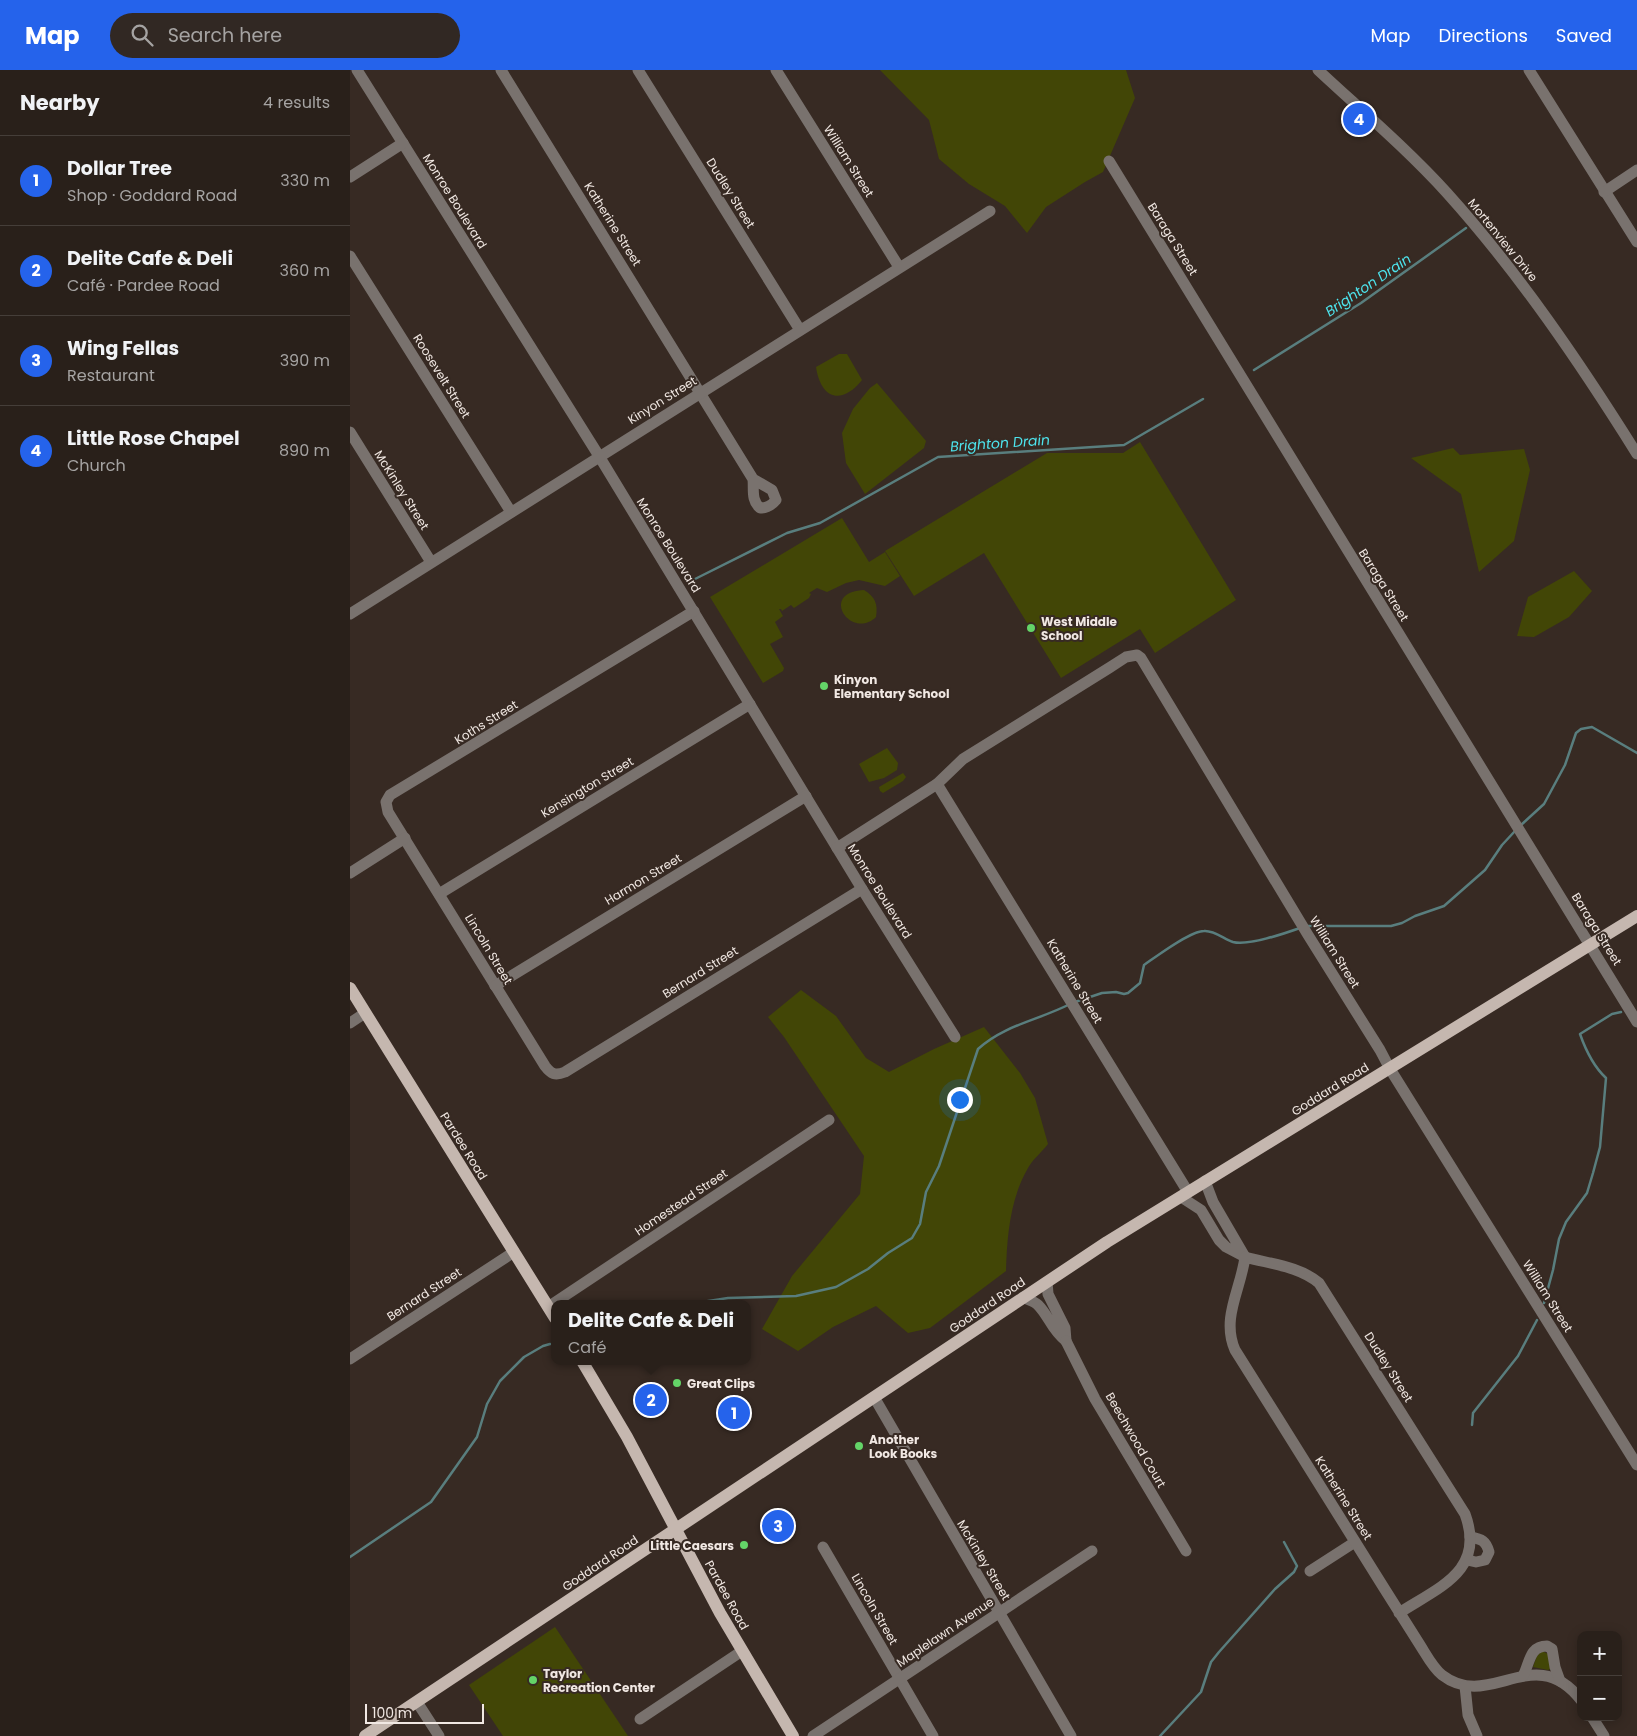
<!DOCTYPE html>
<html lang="en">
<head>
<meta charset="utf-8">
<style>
  body { margin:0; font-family:Poppins,sans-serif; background:#312823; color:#f1f3f6 }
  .controls { position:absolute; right:15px; bottom:15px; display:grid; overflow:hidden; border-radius:10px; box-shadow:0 2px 12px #0003 }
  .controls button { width:45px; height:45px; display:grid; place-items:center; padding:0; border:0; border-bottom:1px solid #453e39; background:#29201a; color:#f1f3f6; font:25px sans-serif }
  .scale { position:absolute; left:15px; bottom:12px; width:119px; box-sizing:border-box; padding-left:5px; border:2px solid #f1e8e3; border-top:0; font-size:14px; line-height:18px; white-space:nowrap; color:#f1e8e3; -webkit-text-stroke:4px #372a23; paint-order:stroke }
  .you { position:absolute; left:609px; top:1029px; width:18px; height:18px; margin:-12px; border:4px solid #fff; border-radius:50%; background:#1a73e8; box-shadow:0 0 0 8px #1a73e833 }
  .badge { display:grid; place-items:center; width:32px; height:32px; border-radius:50%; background:#2563eb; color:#fff; font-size:16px; font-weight:700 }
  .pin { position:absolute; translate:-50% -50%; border:2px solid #fff; box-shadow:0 1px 5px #0006 }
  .popup { position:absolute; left:201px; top:1230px; width:200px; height:65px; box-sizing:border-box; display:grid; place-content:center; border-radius:10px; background:#29201a; filter:drop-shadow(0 1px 4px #0005); font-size:16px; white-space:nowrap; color:#a5a3a2 }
  .popup b { font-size:19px; color:#f1f3f6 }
  .popup::after { content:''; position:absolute; left:50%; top:100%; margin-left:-10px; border:10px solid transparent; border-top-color:#29201a }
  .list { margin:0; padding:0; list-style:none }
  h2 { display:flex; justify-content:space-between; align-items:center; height:65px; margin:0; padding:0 20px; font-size:21px }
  h2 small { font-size:16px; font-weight:400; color:#a5a3a2 }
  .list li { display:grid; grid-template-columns:32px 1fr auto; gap:15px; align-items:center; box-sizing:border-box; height:90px; padding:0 20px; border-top:1px solid #453e39 }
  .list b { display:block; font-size:19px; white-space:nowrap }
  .list p { margin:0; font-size:16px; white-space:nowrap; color:#a5a3a2 }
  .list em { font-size:16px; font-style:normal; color:#a5a3a2 }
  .icon { flex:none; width:28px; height:28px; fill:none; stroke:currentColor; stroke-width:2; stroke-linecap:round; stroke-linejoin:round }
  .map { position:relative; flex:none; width:1287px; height:1666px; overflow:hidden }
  header { display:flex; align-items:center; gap:30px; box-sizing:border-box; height:70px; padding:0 25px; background:#2563eb; color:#fff }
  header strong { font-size:24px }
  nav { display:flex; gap:28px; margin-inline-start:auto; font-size:18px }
  .search { width:350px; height:45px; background:#312823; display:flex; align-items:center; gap:12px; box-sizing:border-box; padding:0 18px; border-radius:28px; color:#a5a3a2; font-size:19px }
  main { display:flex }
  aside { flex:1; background:#29201a }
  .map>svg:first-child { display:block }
</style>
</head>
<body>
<header>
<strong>Map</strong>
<div class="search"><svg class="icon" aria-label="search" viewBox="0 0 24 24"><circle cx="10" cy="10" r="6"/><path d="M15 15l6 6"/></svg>Search here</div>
<nav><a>Map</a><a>Directions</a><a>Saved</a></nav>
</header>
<main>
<aside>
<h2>Nearby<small>4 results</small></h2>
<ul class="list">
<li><span class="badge">1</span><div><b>Dollar Tree</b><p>Shop · Goddard Road</p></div><em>330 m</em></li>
<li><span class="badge">2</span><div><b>Delite Cafe &amp; Deli</b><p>Café · Pardee Road</p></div><em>360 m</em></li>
<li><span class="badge">3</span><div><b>Wing Fellas</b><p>Restaurant</p></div><em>390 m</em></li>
<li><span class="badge">4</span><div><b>Little Rose Chapel</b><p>Church</p></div><em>890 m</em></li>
</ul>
</aside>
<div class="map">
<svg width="1287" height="1666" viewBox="0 0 1287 1666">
  <rect width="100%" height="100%" fill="#372a23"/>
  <g fill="#424606">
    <path d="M 530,0 L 776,0 L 785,28 L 753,102 L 735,112 L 696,137 L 677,163 L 655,136 L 619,114 L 589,89 L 579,50 Z"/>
    <path d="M 489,284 L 497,284 L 512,310 C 492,335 471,330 466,297 Z"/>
    <path d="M 527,313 L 576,371 L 574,378 L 515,424 L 496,393 L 492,363 L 503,339 L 520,318 Z"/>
    <path d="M 790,372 L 886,530 L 805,583 L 790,559 L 711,608 L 634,483 L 564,526 L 535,481 L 697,383 L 773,383 Z"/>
    <path d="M 1103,378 L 1110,385 L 1174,379 L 1180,400 L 1164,471 L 1129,502 L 1111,424 L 1061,388 Z"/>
    <path d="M 492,448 L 519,492 L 535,482 L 550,506 L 535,516 L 509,510 L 496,513 L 477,522 L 467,518 L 459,523 L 461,524 L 459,528 L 444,538 L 441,535 L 432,541 L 431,539 L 429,539 L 433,546 L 425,552 L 433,567 L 420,574 L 434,598 L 433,601 L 413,613 L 360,527 Z"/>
    <path d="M 1224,501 L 1242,521 L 1219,547 L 1184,567 L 1167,566 L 1178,527 Z"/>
    <path d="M 514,520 C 525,527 528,533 526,547 C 501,571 468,522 514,520 Z"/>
    <path d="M 537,678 L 548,693 L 547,700 L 534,708 L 519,712 L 509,694 Z"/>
    <path d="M 553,703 L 556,707 L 553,711 L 533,723 L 530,721 L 529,717 Z"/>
    <path d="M 451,920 L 486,946 L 516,988 L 539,1002 L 584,979 L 634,957 L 670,1003 L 685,1028 L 698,1074 C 692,1082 683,1089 678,1098 C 660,1129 657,1166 656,1201 L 580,1258 L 558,1263 L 526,1236 L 483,1257 L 448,1281 L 412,1259 L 442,1206 L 510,1124 L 514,1086 L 434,967 L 418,947 Z"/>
    <path d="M 205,1557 L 278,1666 L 153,1666 L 119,1615 Z"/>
    <path d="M 1192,1581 L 1198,1584 L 1200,1599 L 1198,1600 L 1183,1597 L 1187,1586 Z"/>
  </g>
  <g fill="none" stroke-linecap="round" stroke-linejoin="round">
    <g stroke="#597e7e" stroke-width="2.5">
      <path d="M 904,300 L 1011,233 L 1116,158"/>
      <path d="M 345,509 L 437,463 L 470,453 L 588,387 L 774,375 L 853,329"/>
      <path d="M 1171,755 L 1194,734 L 1215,695 L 1226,663 L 1231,659 L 1242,657 L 1287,683"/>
      <path d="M 956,856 L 1041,856 L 1052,853 L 1065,846 L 1094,836 L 1135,800 L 1152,775 L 1165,761"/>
      <path d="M 725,932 L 752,923 L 766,922 L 774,924 L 778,923 L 790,913 L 794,895 C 807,886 840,861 854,861 C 864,860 874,869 883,872 C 897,876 936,863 950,858"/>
      <path d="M 1194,1233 L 1203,1200 L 1209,1169 L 1216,1152 L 1237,1123 L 1243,1103 L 1250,1077 L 1256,1008 C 1243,996 1236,981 1230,964 L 1262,944 L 1271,942"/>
      <path d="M 339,1234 L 378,1228 L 446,1226 L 486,1217 L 518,1199 L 538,1183 L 562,1168 L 570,1154 L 576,1122 L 589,1096 L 628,979 C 654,955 689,950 720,934"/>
      <path d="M 1122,1355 L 1123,1343 L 1168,1286 L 1187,1250"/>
      <path d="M 0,1487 L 81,1432 L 127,1367 L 137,1334 L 150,1311 L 174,1287 L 193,1276 L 200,1274"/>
      <path d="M 810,1666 L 851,1622 L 861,1592 L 869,1582 L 925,1519 L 944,1502 L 947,1496 L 934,1472"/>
    </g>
    <g stroke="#79726e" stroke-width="11">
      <path d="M 7,0 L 249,386 L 512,819 L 605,967"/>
      <path d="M 151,0 L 403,409 C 404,420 401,430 410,438 C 417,438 421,436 426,430 L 422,420 L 403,409"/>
      <path d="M 288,0 L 450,260"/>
      <path d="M 426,0 L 549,197"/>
      <path d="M 968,0 C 1011,40 1057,79 1097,123 C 1169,203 1230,293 1287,384"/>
      <path d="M 1179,0 L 1287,172"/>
      <path d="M 759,91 L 1287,952"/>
      <path d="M 0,107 L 53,73"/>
      <path d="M 1254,122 L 1287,100"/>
      <path d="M 0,186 L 161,442"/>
      <path d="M 0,362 L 81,492"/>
      <path d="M 344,541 L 40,725 L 36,732 L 38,742 L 195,996 C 201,1004 205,1006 215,1002 L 512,819"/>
      <path d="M 0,544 L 640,141"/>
      <path d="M 587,714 L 838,1122"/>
      <path d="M 487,778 L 587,714 L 613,689 L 759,598 L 776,587 L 787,585 L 791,588 L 958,865 L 1030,980 L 1040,999 L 1287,1395"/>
      <path d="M 0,803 L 55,768"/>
      <path d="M 89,824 L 400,634"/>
      <path d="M 145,916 L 456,726"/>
      <path d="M 0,953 L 15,943"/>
      <path d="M 831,1127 L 851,1140 L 869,1170 L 876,1177 L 895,1187 L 863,1132 L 855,1111"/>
      <path d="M 673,1227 C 678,1230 684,1231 688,1235 C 699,1246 701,1259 716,1271 L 715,1258 L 698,1224 L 697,1212"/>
      <path d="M 198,1237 L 479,1050"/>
      <path d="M 716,1271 L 745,1329 L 836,1481"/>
      <path d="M 0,1289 L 164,1182"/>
      <path d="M 524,1327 L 721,1666"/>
      <path d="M 473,1477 L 583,1666"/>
      <path d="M 1117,1490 L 1126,1492 L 1135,1490 L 1139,1482 C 1136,1471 1132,1469 1120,1467"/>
      <path d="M 960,1501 L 1005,1472"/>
      <path d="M 1049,1543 C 1089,1517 1136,1501 1115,1444 L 969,1213 C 949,1196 920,1194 895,1187 C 891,1219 871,1248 885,1280 C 935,1359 984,1438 1034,1518 C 1046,1537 1058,1556 1070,1575 C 1077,1586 1083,1598 1092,1605 C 1140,1642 1184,1570 1231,1630"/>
      <path d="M 1173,1606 C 1180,1593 1179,1576 1197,1576 L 1202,1579 L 1205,1597 L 1210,1611"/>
      <path d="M 1115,1616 L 1118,1645 L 1127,1666"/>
      <path d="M 67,1632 L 89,1666"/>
      <path d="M 1242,1647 L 1254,1666"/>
      <path d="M 290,1649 L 392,1581"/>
      <path d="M 463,1666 L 742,1481"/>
    </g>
    <g stroke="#c5b7af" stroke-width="12">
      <path d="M 0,918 L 205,1248"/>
      <path d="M 232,1291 L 277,1367 L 370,1543 L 443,1666"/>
      <path d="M 15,1666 L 757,1172 L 1287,846"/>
    </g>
  </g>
  <g fill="#64d468" stroke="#372a23" stroke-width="2">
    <circle cx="681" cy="558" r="5"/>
    <circle cx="474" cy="616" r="5"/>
    <circle cx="327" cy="1313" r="5"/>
    <circle cx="509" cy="1376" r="5"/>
    <circle cx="394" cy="1475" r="5"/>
    <circle cx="183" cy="1610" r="5"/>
  </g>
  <g text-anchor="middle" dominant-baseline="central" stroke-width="4" stroke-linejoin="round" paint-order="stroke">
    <g font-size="12" fill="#f1e8e3" stroke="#372a23">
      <text transform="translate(499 91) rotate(58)">William Street</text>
      <text transform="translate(381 123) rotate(58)">Dudley Street</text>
      <text transform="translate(105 131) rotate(58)">Monroe Boulevard</text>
      <text transform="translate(263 154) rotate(58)">Katherine Street</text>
      <text transform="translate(823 169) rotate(58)">Baraga Street</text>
      <text transform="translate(1153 170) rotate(51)">Mortenview Drive</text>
      <text transform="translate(92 306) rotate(58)">Roosevelt Street</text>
      <text transform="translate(312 330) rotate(-32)">Kinyon Street</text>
      <text transform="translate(52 420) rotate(58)">McKinley Street</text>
      <text transform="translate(319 475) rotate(58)">Monroe Boulevard</text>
      <text transform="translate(1034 515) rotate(58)">Baraga Street</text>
      <text transform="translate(136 652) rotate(-32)">Koths Street</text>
      <text transform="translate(237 717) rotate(-31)">Kensington Street</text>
      <text transform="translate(293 809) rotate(-31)">Harmon Street</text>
      <text transform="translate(530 821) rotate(58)">Monroe Boulevard</text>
      <text transform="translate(1247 859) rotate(58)">Baraga Street</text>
      <text transform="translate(139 879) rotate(59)">Lincoln Street</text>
      <text transform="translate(985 882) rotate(58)">William Street</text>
      <text transform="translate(350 902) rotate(-32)">Bernard Street</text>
      <text transform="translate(725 911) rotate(59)">Katherine Street</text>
      <text transform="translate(980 1019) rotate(-32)">Goddard Road</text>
      <text transform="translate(114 1076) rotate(58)">Pardee Road</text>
      <text transform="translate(331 1132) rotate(-34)">Homestead Street</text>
      <text transform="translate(74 1224) rotate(-33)">Bernard Street</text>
      <text transform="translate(1198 1226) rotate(58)">William Street</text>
      <text transform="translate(637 1235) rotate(-34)">Goddard Road</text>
      <text transform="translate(1039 1297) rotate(58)">Dudley Street</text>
      <text transform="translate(786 1370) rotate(60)">Beechwood Court</text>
      <text transform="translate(994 1428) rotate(58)">Katherine Street</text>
      <text transform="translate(634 1490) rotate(59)">McKinley Street</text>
      <text transform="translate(250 1493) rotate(-34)">Goddard Road</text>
      <text transform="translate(377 1525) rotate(61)">Pardee Road</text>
      <text transform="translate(525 1539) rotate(60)">Lincoln Street</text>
      <text transform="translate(595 1562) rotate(-34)">Maplelawn Avenue</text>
    </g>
    <g font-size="12" font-weight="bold" fill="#f1e8e3" stroke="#372a23" text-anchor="start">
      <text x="691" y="551">West Middle<tspan x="691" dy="14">School</tspan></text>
      <text x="484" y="609">Kinyon<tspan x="484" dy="14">Elementary School</tspan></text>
      <text x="337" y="1313">Great Clips</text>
      <text x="519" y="1369">Another<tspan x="519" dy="14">Look Books</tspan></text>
      <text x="384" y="1475" text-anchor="end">Little Caesars</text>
      <text x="193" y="1603">Taylor<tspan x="193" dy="14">Recreation Center</tspan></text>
    </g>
    <g font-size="14" font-style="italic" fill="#4de4ed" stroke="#372a23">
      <text transform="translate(1018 215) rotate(-34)">Brighton Drain</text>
      <text transform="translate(650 373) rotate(-4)">Brighton Drain</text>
    </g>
  </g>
</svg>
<div class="controls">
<button>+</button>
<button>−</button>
</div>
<div class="scale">100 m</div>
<div class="you"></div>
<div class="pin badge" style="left:384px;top:1343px">1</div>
<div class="pin badge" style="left:301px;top:1330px">2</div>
<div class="popup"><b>Delite Cafe &amp; Deli</b>Café</div>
<div class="pin badge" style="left:428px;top:1456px">3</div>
<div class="pin badge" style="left:1009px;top:49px">4</div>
</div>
</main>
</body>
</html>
